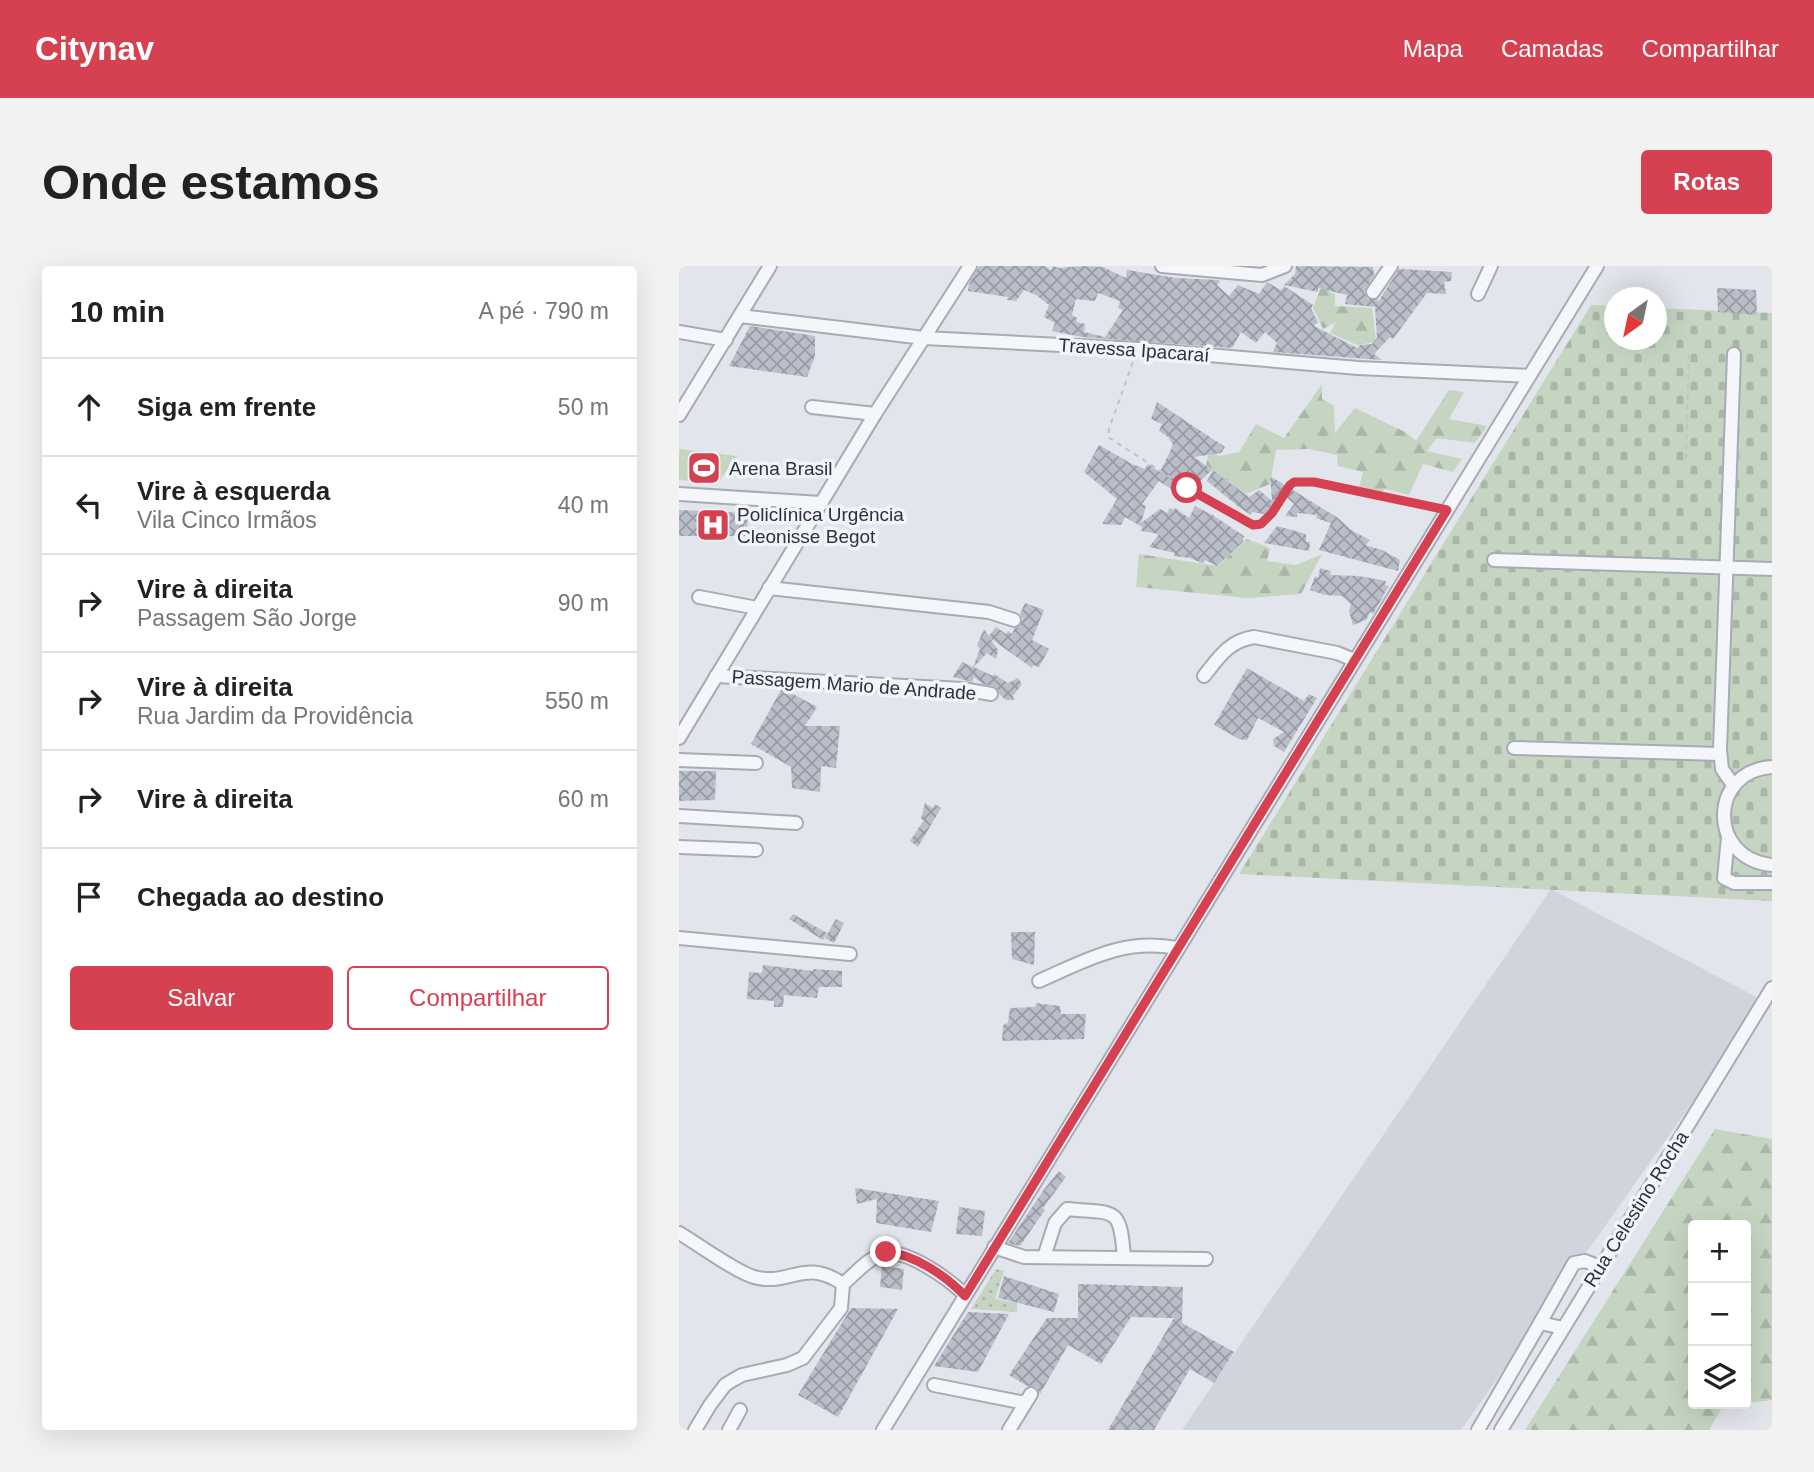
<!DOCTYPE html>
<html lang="pt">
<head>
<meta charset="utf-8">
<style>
  body { margin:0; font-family:Arial,sans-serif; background:#f2f2f2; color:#222 }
  .controls { position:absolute; right:21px; bottom:21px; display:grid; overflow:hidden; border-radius:7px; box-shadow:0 7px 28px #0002 }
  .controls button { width:63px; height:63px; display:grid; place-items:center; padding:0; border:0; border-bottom:2px solid #e0e0e0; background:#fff; color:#222; font:35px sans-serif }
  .compass { position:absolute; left:925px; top:21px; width:63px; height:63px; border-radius:50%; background:#fff; box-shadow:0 7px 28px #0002; rotate:213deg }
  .stop { position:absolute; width:21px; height:21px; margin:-16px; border:5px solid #d54151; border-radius:50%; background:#fff }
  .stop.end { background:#d54151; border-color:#fff; box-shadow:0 2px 7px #0008 }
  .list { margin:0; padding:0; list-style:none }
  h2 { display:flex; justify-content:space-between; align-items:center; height:91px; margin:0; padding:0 28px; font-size:30px }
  h2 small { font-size:23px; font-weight:400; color:#767676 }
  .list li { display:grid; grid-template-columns:46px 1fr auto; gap:21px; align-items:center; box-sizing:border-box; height:98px; padding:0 28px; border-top:2px solid #e0e0e0 }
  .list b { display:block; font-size:26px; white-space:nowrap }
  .list p { margin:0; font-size:23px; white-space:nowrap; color:#767676 }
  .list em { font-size:23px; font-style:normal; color:#767676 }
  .actions { display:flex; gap:14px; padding:21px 28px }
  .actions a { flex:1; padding:16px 0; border:2px solid #d54151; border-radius:7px; text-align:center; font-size:24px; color:#d54151 }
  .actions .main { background:#d54151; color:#fff }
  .icon { flex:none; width:38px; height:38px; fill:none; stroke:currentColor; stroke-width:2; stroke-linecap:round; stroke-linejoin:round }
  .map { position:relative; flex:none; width:1093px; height:1164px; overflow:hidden; border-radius:7px }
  header { display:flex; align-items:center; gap:42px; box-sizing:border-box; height:98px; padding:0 35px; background:#d54151; color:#fff }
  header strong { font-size:33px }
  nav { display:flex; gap:38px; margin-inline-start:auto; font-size:24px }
  .intro { display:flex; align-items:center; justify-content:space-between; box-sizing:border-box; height:168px; padding:0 42px }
  h1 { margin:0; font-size:49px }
  .button { padding:18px 32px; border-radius:7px; background:#d54151; color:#fff; font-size:24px; font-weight:700 }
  main { display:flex; gap:42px; padding:0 42px }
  aside { flex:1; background:#fff; border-radius:7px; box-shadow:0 7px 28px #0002 }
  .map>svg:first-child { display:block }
</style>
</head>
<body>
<header>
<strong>Citynav</strong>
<nav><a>Mapa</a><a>Camadas</a><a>Compartilhar</a></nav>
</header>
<div class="intro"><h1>Onde estamos</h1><a class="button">Rotas</a></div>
<main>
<aside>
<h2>10 min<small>A pé · 790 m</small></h2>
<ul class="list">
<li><svg class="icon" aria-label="ahead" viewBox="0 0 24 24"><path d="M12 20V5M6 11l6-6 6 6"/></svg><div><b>Siga em frente</b></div><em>50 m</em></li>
<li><svg class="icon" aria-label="left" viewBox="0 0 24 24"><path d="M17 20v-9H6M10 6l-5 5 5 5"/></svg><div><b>Vire à esquerda</b><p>Vila Cinco Irmãos</p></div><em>40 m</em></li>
<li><svg class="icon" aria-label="right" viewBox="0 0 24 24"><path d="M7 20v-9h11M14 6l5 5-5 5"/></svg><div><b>Vire à direita</b><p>Passagem São Jorge</p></div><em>90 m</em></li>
<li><svg class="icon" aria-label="right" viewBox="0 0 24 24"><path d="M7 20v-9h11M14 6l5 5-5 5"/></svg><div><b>Vire à direita</b><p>Rua Jardim da Providência</p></div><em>550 m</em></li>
<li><svg class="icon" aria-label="right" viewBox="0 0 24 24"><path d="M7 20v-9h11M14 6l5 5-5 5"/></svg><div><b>Vire à direita</b></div><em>60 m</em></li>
<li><svg class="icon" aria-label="arrive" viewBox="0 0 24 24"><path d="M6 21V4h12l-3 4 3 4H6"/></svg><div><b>Chegada ao destino</b></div></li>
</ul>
<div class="actions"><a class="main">Salvar</a><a>Compartilhar</a></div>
</aside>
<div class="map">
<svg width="1093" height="1164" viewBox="0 0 1093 1164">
  <defs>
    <pattern id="grass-dots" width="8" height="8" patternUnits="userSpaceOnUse" patternTransform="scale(1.75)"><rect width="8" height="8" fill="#c6d5c2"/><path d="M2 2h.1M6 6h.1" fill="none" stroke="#aab7a8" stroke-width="1.8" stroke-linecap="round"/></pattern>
    <pattern id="forest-firs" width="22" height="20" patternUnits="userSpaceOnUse" patternTransform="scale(1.75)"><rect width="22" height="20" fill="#c6d5c2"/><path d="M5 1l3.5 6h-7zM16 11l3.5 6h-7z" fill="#aab7a8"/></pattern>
    <pattern id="cemetery-stones" width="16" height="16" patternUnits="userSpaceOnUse" patternTransform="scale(1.75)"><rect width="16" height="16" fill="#c6d5c2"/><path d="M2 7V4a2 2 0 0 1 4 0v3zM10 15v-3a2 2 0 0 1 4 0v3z" fill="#aab7a8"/></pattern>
    <pattern id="building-cross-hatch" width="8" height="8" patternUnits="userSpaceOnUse" patternTransform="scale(1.75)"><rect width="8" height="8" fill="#b9bec9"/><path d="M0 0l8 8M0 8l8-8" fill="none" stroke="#969ba5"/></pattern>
  </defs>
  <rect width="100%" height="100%" fill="#e2e5eb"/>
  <path fill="#d0d4dd" d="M 872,623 L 1085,735 L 782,1164 L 503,1164 Z"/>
  <path fill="url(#grass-dots)" d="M 317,1003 L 325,1005 L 316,1033 L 338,1037 L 338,1046 L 292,1043 Z"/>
  <g fill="url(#forest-firs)">
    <path d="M 642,21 L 656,28 L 656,40 L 693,42 L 697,76 L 678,79 L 651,67 L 657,56 L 644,63 L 634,42 Z"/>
    <path d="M 643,118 L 643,133 L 655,140 L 656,167 L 676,142 L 726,166 L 737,175 L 770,124 L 785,126 L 770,153 L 808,160 L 796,177 L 758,172 L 748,185 L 783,193 L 774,206 L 744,198 L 730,229 L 706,223 L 702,227 L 679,226 L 684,206 L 659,200 L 658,189 L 630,183 L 597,184 L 591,218 L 567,228 L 527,199 L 530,186 L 541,190 L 560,186 L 577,158 L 605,172 Z"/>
    <path d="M 568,273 L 591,282 L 588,295 L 617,299 L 643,288 L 622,328 L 568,332 L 457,321 L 460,288 L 539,300 Z"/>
    <path d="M 1036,863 L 1093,873 L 1093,1134 L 1067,1137 L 1067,959 L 1014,959 L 1014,1138 L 1059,1138 L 1044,1140 L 1030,1164 L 846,1164 Z"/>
  </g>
  <path fill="url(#cemetery-stones)" d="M 912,39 L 935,40 L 936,74 L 978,74 L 978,42 L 1093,47 L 1093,635 L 560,608 Z"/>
  <path fill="#c6d5c2" d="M 0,183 L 58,190 L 39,217 L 0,214 Z"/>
  <g fill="url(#building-cross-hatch)" fill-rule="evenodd">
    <path d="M 300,0 L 365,0 L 372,4 L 374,0 L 380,2 L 404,0 L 424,1 L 447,12 L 448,4 L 497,12 L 539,14 L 541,15 L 538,19 L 550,30 L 559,19 L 580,28 L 588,16 L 602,24 L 605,20 L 634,39 L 632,43 L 639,56 L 635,60 L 678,82 L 681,79 L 693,78 L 698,72 L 696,41 L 666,38 L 668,29 L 639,22 L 639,26 L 605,19 L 616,8 L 617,0 L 694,1 L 695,9 L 685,26 L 689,33 L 699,33 L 699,36 L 720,3 L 773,6 L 772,15 L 765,16 L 767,28 L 748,27 L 714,73 L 711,71 L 695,88 L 703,94 L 594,86 L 598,77 L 586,66 L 577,77 L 562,66 L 553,82 L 403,71 L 373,65 L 376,57 L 365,51 L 370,39 L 357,29 L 345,24 L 337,35 L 328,34 L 329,31 L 289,25 L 290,18 ZM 419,27 L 441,35 L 439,42 L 444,44 L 426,71 L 405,66 L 406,58 L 397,56 L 398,52 L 393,49 L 397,33 L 416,35 Z"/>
    <path d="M 1038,22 L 1077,24 L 1078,49 L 1039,46 Z"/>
    <path d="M 71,60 L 136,70 L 136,90 L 128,111 L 50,100 Z"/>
    <path d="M 478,136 L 546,181 L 542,187 L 515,191 L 533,204 L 504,231 L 480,215 L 463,238 L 467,240 L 462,257 L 481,243 L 489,247 L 490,242 L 495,244 L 496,242 L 510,252 L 516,240 L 535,250 L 565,270 L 564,276 L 538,300 L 526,294 L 525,297 L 523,297 L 511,292 L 495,290 L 496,287 L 470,281 L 480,268 L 462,265 L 463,261 L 446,251 L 442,259 L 423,258 L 438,233 L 405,206 L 420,179 L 453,198 L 466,203 L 469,198 L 481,206 L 494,179 L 489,171 L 480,165 L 483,158 L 472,153 Z"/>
    <path d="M 534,204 L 570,231 L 580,224 L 593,235 L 591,210 L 659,252 L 672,264 L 691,274 L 686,279 L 703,284 L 721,294 L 719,305 L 640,284 L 652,257 L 637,252 L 638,249 L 618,247 L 618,251 L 606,250 L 615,238 L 605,229 L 609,221 L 586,248 L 573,246 L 572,249 L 561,242 L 528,215 Z"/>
    <path d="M 0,244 L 69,247 L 68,270 L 0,270 Z"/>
    <path d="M 598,260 L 627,268 L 627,276 L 631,276 L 630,285 L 585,277 Z"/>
    <path d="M 641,302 L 652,305 L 651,309 L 680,310 L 707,315 L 706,319 L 710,320 L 694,348 L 691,346 L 687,354 L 674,359 L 670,345 L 672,338 L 663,330 L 646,329 L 631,324 L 636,310 L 639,312 Z"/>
    <path d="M 346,337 L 365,344 L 353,374 L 370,383 L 360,401 L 354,399 L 353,402 L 311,372 L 319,384 L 317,393 L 308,387 L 295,401 L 314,410 L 315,408 L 329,417 L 339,412 L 343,418 L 334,430 L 335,434 L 327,434 L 321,429 L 317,421 L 304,418 L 295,411 L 293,416 L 274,411 L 283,396 L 294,401 L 301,383 L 298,379 L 305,363 L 310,370 L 317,361 L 327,368 L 329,365 L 333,368 L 335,363 L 341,360 L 344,353 L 341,348 Z"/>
    <path d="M 568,402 L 625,435 L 630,428 L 638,432 L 605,486 L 595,480 L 594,473 L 605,466 L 579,452 L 568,474 L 560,473 L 535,459 Z"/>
    <path d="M 103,422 L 138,441 L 126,460 L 161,460 L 157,502 L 142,500 L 141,526 L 113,522 L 112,501 L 72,478 Z"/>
    <path d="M 0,505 L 37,505 L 36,534 L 0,535 Z"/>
    <path d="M 246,537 L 254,542 L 256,538 L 262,542 L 239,581 L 231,575 L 245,554 L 242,553 Z"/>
    <path d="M 114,648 L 148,667 L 144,674 L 110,653 Z"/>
    <path d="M 157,653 L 165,657 L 155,677 L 146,672 Z"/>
    <path d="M 332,666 L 356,666 L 355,699 L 333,693 Z"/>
    <path d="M 84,699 L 134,705 L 134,703 L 163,705 L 163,721 L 140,721 L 138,732 L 105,729 L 104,741 L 95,741 L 95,735 L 68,733 L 70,706 L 83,707 Z"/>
    <path d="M 357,737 L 381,740 L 382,748 L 407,748 L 405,773 L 323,775 L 324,759 L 329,757 L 331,742 L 356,741 Z"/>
    <path d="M 380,905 L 387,911 L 364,942 L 366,944 L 341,980 L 329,977 L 366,922 Z"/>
    <path d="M 176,922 L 260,935 L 252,966 L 197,957 L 198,933 L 178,938 Z"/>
    <path d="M 280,941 L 306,945 L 303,970 L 277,968 Z"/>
    <path d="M 203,1000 L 225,1003 L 223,1024 L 201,1021 Z"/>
    <path d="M 325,1010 L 380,1028 L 375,1046 L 319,1032 Z"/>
    <path d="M 399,1018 L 504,1021 L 503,1057 L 555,1086 L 535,1117 L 511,1103 L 475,1164 L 429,1164 L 495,1052 L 452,1051 L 422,1098 L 389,1079 L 361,1128 L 357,1121 L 348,1120 L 330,1109 L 368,1052 L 399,1052 Z"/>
    <path d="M 172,1042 L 219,1043 L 159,1151 L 119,1129 Z"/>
    <path d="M 289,1046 L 330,1048 L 299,1106 L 255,1100 Z"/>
  </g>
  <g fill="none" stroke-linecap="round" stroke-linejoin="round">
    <defs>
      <g id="minor">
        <path d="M 483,0 L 583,9 L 606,0"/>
        <path d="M 694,26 L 712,0"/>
        <path d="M 799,28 L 812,0"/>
        <path d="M 61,50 L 245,72 L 459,83 L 679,102 L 850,110"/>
        <path d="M 0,66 L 47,74"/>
        <path d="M 1055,88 L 1041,484 L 1043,503 L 1055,520"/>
        <path d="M 133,141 L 196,148"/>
        <path d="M 0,149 L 91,0"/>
        <path d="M 0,228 L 142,237"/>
        <path d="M 815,294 L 1093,303"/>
        <path d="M 90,322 L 310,346 L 335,354"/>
        <path d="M 20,331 L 78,342"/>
        <path d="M 37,410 L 284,423 L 312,428"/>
        <path d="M 525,410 C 540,391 550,375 575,371 L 658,387 L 675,394"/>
        <path d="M 0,472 L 196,148 L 291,0"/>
        <path d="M 835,482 L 1041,488"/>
        <path d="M 0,494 L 77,497"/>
        <path d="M 1093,501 C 1029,505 1029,593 1093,599"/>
        <path d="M 0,550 L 117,557"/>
        <path d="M 1049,571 L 1045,612 L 1055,617 L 1093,617"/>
        <path d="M 0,581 L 77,584"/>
        <path d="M 0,672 L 171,688"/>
        <path d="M 360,715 C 408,694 444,672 498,682"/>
        <path d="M 0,967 C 19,978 57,1006 75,1011 C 111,1021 124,991 164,1018 L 162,1042 L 124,1092 L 108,1099 L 63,1109 L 54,1114 L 46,1119 L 31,1139 L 16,1164"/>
        <path d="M 315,981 L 345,991 L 527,993"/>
        <path d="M 365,991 L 376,957 L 388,943 C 437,948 441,939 445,992"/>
        <path d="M 164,1018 C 176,1008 189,992 204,988 C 226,981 271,1014 286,1029"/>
        <path d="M 861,1057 L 895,997 L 906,995 L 921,1001"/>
        <path d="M 255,1119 L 346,1137"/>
        <path d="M 50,1164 L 61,1144"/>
        <path d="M 204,1164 L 918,0"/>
        <path d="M 330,1164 L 352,1128"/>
        <path d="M 799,1164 L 861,1057 L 884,1062"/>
        <path d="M 822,1164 L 1093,722"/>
      </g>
    </defs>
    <use href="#minor" stroke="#a7abb6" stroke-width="16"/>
    <g stroke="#c0c3ca" stroke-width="2" stroke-dasharray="5 5" stroke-linecap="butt">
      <path d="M 454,96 L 430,163 L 429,171 L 508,222 L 574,259 L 582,259 L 593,247 L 611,219 L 615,216 L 635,216 L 757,242"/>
      <path d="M 1007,193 L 1010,82"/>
    </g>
    <use href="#minor" stroke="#f5f6f9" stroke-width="12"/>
  </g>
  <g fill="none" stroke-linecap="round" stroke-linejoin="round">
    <path stroke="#d54151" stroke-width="9" d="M 207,986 C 235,988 267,1010 286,1030 L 768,244 L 635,216 L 615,216 L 611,219 L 593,247 L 582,258 L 574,259 L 508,222"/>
  </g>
  <defs>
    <symbol id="stadium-square" viewBox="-11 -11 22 22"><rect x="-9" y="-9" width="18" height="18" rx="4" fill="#d54151" stroke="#f2f4f8"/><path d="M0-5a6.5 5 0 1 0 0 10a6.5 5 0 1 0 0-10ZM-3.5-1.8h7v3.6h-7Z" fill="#fff"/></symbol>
    <symbol id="hospital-square" viewBox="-11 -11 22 22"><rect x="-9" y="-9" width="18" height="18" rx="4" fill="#d54151" stroke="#f2f4f8"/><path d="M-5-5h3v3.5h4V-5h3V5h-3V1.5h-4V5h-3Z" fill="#fff"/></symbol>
  </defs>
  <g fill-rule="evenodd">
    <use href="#stadium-square" x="6" y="183" width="38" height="38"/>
    <use href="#hospital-square" x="15" y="240" width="38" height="38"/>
  </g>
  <g text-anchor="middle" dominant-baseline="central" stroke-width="7" stroke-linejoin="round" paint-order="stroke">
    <g font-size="19" fill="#293144" stroke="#f2f4f8">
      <text transform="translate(455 84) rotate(4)">Travessa Ipacaraí</text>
      <text transform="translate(175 419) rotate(4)">Passagem Mario de Andrade</text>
      <text transform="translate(957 943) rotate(-58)">Rua Celestino Rocha</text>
    </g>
    <g font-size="19" fill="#293144" stroke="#f2f4f8" text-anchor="start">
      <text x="50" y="202">Arena Brasil</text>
      <text x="58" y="248">Policlínica Urgência<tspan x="58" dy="22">Cleonisse Begot</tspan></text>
    </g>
  </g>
</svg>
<div class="controls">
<button>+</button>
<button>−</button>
<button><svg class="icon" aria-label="layers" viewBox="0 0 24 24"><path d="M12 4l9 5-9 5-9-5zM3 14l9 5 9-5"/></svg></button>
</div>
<svg class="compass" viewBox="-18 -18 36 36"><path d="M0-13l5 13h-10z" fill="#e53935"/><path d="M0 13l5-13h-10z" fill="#767676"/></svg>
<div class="stop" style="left:508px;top:222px"></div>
<div class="stop end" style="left:207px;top:986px"></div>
</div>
</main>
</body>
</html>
